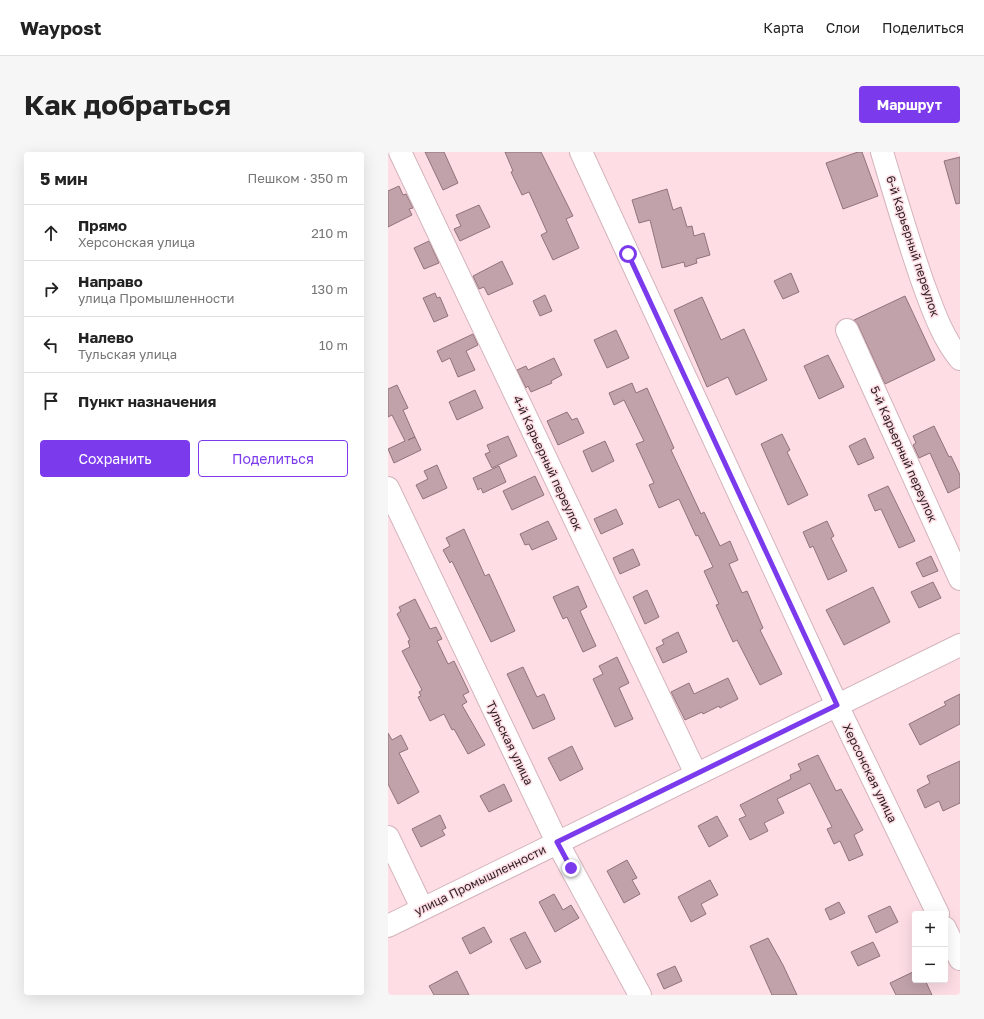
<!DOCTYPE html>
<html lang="ru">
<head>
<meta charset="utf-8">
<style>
  body { margin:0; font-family:"Golos Text",sans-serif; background:#f6f6f6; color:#222 }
  .controls { position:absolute; right:12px; bottom:12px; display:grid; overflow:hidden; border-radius:4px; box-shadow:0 4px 16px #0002 }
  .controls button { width:36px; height:36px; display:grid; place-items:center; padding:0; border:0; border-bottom:1px solid #e0e0e0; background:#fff; color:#222; font:20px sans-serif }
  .stop { position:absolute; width:12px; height:12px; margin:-9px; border:3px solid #7c3aed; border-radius:50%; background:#fff }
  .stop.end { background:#7c3aed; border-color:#fff; box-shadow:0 1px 4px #0008 }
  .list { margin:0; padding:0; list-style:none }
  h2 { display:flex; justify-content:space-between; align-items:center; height:52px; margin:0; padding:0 16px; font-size:17px }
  h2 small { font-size:13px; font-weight:400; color:#767676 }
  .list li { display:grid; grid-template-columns:26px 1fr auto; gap:12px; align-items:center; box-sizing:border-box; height:56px; padding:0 16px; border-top:1px solid #e0e0e0 }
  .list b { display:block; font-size:15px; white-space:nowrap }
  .list p { margin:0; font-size:13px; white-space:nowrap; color:#767676 }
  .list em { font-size:13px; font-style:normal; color:#767676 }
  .actions { display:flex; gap:8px; padding:12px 16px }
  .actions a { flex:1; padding:9px 0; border:1px solid #7c3aed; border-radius:4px; text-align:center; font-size:14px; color:#7c3aed }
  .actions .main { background:#7c3aed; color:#fff }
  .icon { flex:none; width:22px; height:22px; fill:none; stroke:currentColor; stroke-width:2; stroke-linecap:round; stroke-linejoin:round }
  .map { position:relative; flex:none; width:572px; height:843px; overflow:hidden; border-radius:4px }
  header { display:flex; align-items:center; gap:24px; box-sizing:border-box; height:56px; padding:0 20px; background:#fff; border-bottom:1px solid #e0e0e0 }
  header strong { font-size:19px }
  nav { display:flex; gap:22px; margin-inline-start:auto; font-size:14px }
  .intro { display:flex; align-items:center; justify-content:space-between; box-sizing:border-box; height:96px; padding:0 24px }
  h1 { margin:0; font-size:28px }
  .button { padding:10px 18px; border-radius:4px; background:#7c3aed; color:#fff; font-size:14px; font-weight:700 }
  main { display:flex; gap:24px; padding:0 24px }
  aside { flex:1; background:#fff; border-radius:4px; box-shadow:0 4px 16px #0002 }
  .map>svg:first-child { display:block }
</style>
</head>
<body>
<header>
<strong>Waypost</strong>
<nav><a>Карта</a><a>Слои</a><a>Поделиться</a></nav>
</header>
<div class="intro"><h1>Как добраться</h1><a class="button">Маршрут</a></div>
<main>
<aside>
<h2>5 мин<small>Пешком · 350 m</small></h2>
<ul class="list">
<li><svg class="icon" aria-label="ahead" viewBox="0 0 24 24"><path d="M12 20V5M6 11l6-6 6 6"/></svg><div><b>Прямо</b><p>Херсонская улица</p></div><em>210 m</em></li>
<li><svg class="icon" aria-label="right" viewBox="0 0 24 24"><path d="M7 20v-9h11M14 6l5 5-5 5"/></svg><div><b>Направо</b><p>улица Промышленности</p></div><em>130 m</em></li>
<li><svg class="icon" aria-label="left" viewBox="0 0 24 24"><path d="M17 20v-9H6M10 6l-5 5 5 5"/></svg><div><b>Налево</b><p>Тульская улица</p></div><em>10 m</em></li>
<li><svg class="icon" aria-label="arrive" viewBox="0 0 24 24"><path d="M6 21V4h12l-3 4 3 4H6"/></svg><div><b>Пункт назначения</b></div></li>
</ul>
<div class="actions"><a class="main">Сохранить</a><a>Поделиться</a></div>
</aside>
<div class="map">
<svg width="572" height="843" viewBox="0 0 572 843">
  <rect width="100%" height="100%" fill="#fedde5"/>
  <g fill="#c1a2aa" stroke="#90737a">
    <path d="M 37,0 L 56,0 L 70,31 L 55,38 Z"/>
    <path d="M 117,0 L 153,0 L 185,64 L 178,67 L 191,96 L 165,108 L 153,83 L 159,80 L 141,40 L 134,43 L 123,20 L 125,19 Z"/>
    <path d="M 470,0 L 474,0 L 490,44 L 455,57 L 438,11 Z"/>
    <path d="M 572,5 L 572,51 L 568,52 L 556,9 Z"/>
    <path d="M 11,34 L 15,43 L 18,42 L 25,56 L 21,57 L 24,63 L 0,75 L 0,39 Z"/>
    <path d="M 279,37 L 285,58 L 293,55 L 299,75 L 304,74 L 306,84 L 316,81 L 322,103 L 308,107 L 309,111 L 297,115 L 296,110 L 274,116 L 262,68 L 251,71 L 244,48 Z"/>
    <path d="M 91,53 L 102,75 L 72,89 L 66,77 L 73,74 L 68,63 Z"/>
    <path d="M 41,89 L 51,111 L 36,117 L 26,96 Z"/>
    <path d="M 114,109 L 125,132 L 100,143 L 96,135 L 91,137 L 85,124 Z"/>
    <path d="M 403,121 L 411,140 L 395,147 L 386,129 Z"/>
    <path d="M 47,141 L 49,146 L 52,145 L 60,164 L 46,170 L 35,146 Z"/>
    <path d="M 157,143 L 164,159 L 152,164 L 145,149 Z"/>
    <path d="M 517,144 L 547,208 L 497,232 L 470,173 L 466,168 Z"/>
    <path d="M 314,145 L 333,188 L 356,177 L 379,228 L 348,243 L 340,225 L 319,235 L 286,158 Z"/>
    <path d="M 228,178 L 241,206 L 219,216 L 206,188 Z"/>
    <path d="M 85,182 L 90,193 L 78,199 L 87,218 L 70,225 L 62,206 L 54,210 L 49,199 Z"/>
    <path d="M 440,203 L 456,235 L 431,247 L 416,214 Z"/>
    <path d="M 166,206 L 174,223 L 163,229 L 164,231 L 143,240 L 140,234 L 138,236 L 129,218 L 138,214 L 140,218 Z"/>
    <path d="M 244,231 L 248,241 L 259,236 L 286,296 L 283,298 L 313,362 L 316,360 L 332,394 L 342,389 L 350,408 L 341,412 L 354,441 L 359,439 L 375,476 L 372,478 L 394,522 L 372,533 L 349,488 L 345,490 L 328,453 L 331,452 L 316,419 L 325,415 L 310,383 L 308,384 L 291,347 L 271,356 L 261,333 L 266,331 L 248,292 L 256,289 L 236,248 L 226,253 L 221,241 Z"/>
    <path d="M 9,233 L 20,256 L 15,258 L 27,285 L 20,288 L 27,285 L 33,298 L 6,311 L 0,297 L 17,289 L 4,263 L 0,265 L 0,237 Z"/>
    <path d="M 87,238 L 95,256 L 69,268 L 61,250 Z"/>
    <path d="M 179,260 L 184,268 L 189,266 L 196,281 L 170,293 L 159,269 Z"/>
    <path d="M 546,274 L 561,305 L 563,304 L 572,323 L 572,335 L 560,341 L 542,301 L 531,306 L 525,293 L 528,291 L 525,284 Z"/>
    <path d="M 394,282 L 402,298 L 399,300 L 420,343 L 400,353 L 373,292 Z"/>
    <path d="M 120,284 L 129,304 L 104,316 L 97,302 L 102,300 L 99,293 Z"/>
    <path d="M 477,286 L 486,306 L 470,313 L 461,294 Z"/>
    <path d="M 217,289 L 226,309 L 204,320 L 195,299 Z"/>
    <path d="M 49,313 L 59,336 L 35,347 L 28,333 L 40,327 L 36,319 Z"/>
    <path d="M 111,314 L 118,330 L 95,341 L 93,336 L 90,338 L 85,326 Z"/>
    <path d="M 147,324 L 156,343 L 124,358 L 115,339 Z"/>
    <path d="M 500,334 L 527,389 L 511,396 L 493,357 L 487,359 L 480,343 Z"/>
    <path d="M 228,357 L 235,372 L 213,382 L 206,367 Z"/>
    <path d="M 160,369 L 169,387 L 144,398 L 141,392 L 137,393 L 132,382 Z"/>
    <path d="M 439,369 L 446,384 L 443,386 L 459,419 L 440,428 L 425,394 L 422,396 L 415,380 Z"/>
    <path d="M 76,377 L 97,424 L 101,422 L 127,479 L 103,490 L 64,409 L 62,411 L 55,398 L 62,394 L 58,386 Z"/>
    <path d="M 245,397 L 252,413 L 232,422 L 225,406 Z"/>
    <path d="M 543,404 L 550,419 L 535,425 L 528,411 Z"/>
    <path d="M 545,430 L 553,446 L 531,456 L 523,440 Z"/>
    <path d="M 190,434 L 199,455 L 192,459 L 208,494 L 195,500 L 179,465 L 175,467 L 165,445 Z"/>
    <path d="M 485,435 L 502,470 L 456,493 L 438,458 Z"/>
    <path d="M 259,438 L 271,465 L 257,472 L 245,445 Z"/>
    <path d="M 27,447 L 42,477 L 48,475 L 54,487 L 49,489 L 60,512 L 66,509 L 81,540 L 75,543 L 79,550 L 74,553 L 97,593 L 80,602 L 66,577 L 64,578 L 56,562 L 42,569 L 30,545 L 33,544 L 31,540 L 34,538 L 14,499 L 22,495 L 20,489 L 22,488 L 9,462 L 13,459 L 11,455 Z"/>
    <path d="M 290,480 L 299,500 L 275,511 L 268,496 L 276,492 L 274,488 Z"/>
    <path d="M 229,505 L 241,531 L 231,536 L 245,567 L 227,575 L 205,527 L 215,522 L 211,514 Z"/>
    <path d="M 135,515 L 149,545 L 156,542 L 167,567 L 145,577 L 119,522 Z"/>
    <path d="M 340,526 L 350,547 L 332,556 L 331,554 L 315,562 L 314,560 L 297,568 L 283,540 L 301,531 L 306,542 Z"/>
    <path d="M 572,542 L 572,572 L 532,593 L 521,572 L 558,553 L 556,550 Z"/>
    <path d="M 0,581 L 4,588 L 13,583 L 20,597 L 11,601 L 31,640 L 10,652 L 0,632 Z"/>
    <path d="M 184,594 L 195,617 L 172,629 L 160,606 Z"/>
    <path d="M 430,603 L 448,639 L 453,637 L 475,678 L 466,683 L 475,703 L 461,709 L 452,689 L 446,692 L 439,677 L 444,675 L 422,631 L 389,647 L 396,661 L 376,671 L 380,679 L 362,688 L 351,667 L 358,664 L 352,653 L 403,627 L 402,623 L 413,618 L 410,612 Z"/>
    <path d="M 572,609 L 572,651 L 555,659 L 551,649 L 537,656 L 529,638 L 542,631 L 539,624 Z"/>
    <path d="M 116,632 L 124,649 L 101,660 L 92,644 Z"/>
    <path d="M 52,663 L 58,676 L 54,678 L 57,683 L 33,695 L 24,677 Z"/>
    <path d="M 329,664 L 340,684 L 321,695 L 310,674 Z"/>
    <path d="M 239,708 L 249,726 L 244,728 L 252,742 L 236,751 L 219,719 Z"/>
    <path d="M 322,728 L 330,743 L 313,752 L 318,762 L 303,770 L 290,745 Z"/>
    <path d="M 166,742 L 175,758 L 183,753 L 191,766 L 167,780 L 151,750 Z"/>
    <path d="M 451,750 L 457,761 L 442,768 L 437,757 Z"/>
    <path d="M 502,754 L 510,770 L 488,781 L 480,764 Z"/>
    <path d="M 96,775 L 104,790 L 82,802 L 74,786 Z"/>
    <path d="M 137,780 L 153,810 L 138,817 L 122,787 Z"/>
    <path d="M 380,786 L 395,813 L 409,843 L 384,843 L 362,794 Z"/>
    <path d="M 485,790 L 492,804 L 470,814 L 463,800 Z"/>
    <path d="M 287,814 L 294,829 L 276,837 L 269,822 Z"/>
    <path d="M 69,819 L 81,843 L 46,843 L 41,834 Z"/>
    <path d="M 527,819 L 527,828 L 537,828 L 544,843 L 508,843 L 502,831 Z"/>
  </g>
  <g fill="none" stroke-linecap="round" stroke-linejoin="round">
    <defs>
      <g id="minor">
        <path d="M 12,0 L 308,622"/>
        <path d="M 193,0 L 449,553 L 550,762"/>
        <path d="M 494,0 C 507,44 520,88 535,131 C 545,158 554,185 572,207"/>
        <path d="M 459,178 L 572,427"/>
        <path d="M 0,336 L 169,690 L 252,843"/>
        <path d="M 0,685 L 34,756"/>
        <path d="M 557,776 L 572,807"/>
      </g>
      <path id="major" d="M 0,774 L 572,493"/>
    </defs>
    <use href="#minor" stroke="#d4b4bc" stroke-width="24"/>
    <use href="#major" stroke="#d4b4bc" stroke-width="24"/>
    <use href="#minor" stroke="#fff" stroke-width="22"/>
    <use href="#major" stroke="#fff" stroke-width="22"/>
  </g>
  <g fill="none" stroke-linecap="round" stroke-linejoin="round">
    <path stroke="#7c3aed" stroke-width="5" d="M 183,716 L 169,690 L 449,553 L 240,102"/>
  </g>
  <g text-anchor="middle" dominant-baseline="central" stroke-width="3" stroke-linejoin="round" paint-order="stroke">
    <g font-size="12" fill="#271b1e" stroke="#fedde5">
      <text transform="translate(525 94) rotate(72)">6-й Карьерный переулок</text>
      <text transform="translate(516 302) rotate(66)">5-й Карьерный переулок</text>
      <text transform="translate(160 311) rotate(65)">4-й Карьерный переулок</text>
      <text transform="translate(122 591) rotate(64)">Тульская улица</text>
      <text transform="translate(482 621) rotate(64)">Херсонская улица</text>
      <text transform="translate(92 728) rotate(-26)">улица Промышленности</text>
    </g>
  </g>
</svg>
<div class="controls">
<button>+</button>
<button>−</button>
</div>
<div class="stop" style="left:240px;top:102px"></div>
<div class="stop end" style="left:183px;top:716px"></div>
</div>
</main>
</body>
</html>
